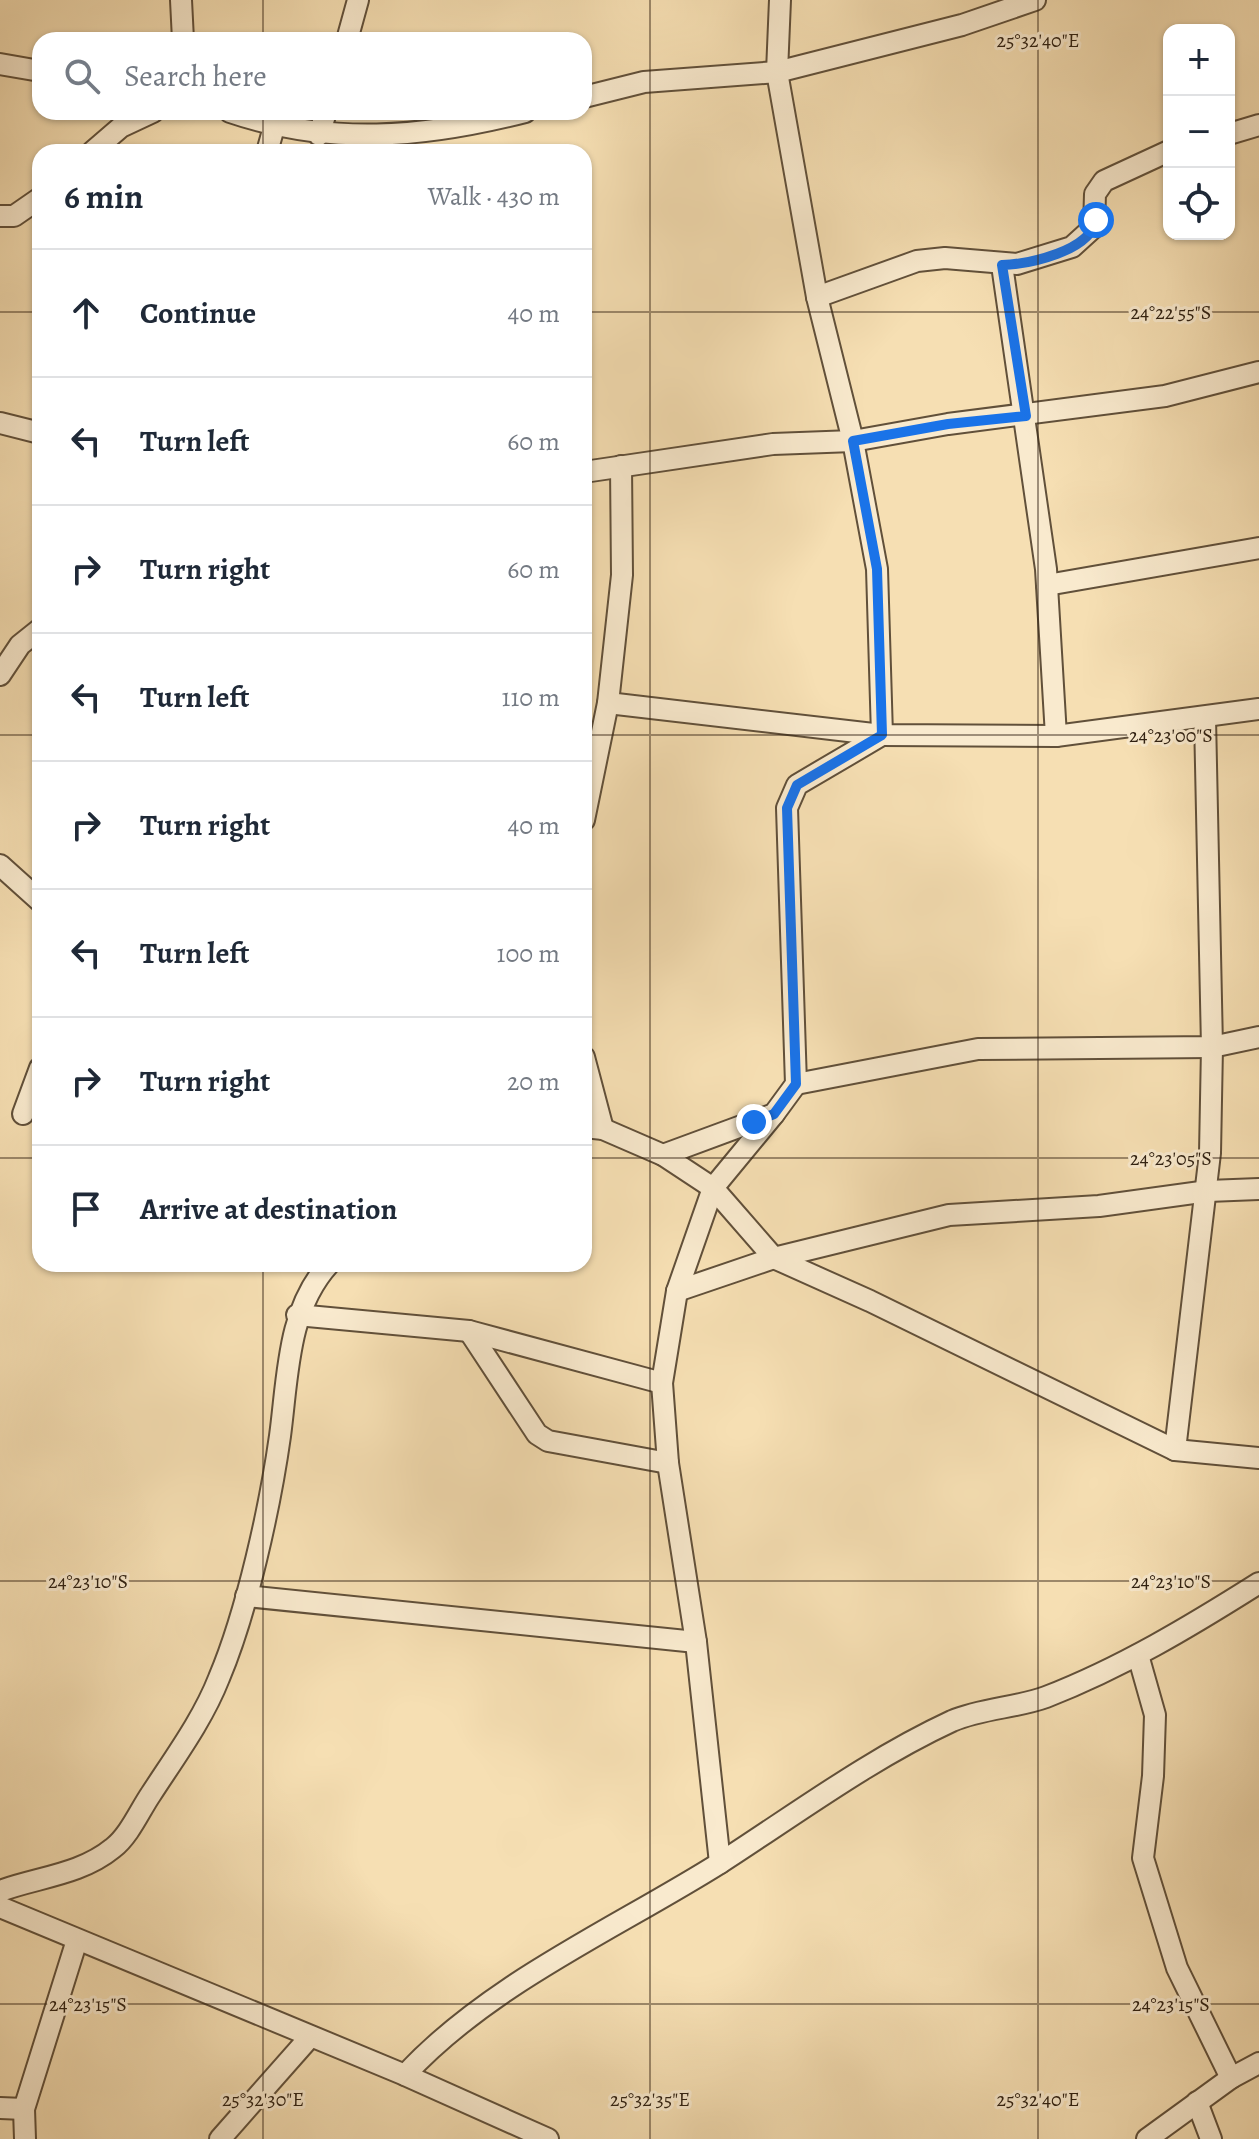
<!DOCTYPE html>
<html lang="en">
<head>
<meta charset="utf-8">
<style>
  body { margin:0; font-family:Alegreya,serif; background:#f2f2f3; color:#1f2937 }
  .controls { position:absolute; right:24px; top:24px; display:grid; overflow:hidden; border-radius:16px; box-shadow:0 2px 6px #0004 }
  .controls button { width:72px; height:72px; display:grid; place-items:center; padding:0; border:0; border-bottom:2px solid #e0e1e3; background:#fff; color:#1f2937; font:40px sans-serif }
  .stop { position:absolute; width:24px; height:24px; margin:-18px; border:6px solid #1a73e8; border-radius:50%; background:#fff }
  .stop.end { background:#1a73e8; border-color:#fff; box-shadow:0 2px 8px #0008 }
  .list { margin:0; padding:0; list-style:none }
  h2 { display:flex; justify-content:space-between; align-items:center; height:104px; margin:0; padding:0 32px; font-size:34px }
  h2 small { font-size:26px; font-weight:400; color:#747a83 }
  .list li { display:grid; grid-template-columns:52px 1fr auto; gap:24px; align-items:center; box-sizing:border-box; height:128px; padding:0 32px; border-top:2px solid #e0e1e3 }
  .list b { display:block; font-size:30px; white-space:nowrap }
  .list em { font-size:26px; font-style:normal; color:#747a83 }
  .icon { flex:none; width:44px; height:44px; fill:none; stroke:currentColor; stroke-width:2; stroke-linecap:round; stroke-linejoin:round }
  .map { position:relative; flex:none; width:1259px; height:2139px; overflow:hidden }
  .search { position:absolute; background:#fff; box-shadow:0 2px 6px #0004; left:32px; top:32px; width:560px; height:88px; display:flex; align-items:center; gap:20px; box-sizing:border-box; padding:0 28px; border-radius:24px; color:#747a83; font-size:30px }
  .panel { position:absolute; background:#fff; box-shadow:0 2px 6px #0004; left:32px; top:144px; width:560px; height:1128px; border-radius:24px }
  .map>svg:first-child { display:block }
</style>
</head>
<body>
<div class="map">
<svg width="1259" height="2139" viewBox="0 0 1259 2139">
  <rect width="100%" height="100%" fill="#f6dfb3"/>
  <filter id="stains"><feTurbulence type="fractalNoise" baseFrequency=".0025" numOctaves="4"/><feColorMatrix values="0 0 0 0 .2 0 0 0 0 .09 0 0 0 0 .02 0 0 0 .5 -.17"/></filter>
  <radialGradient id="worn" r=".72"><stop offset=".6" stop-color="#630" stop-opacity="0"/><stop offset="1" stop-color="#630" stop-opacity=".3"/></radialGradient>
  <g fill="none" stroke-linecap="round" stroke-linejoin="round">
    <defs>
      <g id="minor">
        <path d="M 181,0 L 183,40"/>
        <path d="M 347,40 L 358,0"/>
        <path d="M 0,64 L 40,71"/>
        <path d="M 584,97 L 644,82 L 777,72 L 962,25 L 1035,0"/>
        <path d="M 230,112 C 330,146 423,138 525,112"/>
        <path d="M 1229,134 L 1259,125"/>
        <path d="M 319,135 L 326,112"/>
        <path d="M 92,152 L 121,127 L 153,112"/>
        <path d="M 267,152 L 274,127"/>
        <path d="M 0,216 L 14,216 L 40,198"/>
        <path d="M 1002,265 L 1046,569 L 1056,736"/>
        <path d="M 817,297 L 917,261 L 945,258 L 1017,264 L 1072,247 L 1094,227 L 1095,194 L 1104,181 L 1169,151"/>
        <path d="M 0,423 L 40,433"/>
        <path d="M 584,472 L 773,444 L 853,441 L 948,424 L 1165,396 L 1259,372"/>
        <path d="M 1047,585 L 1259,548"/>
        <path d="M 0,675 L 20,645 L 40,629"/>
        <path d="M 608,703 L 882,735 L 1056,736 L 1259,709"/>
        <path d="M 584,820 L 608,703 L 622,575 L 621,466"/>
        <path d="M 0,865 L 40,901"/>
        <path d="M 584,1057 L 603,1129"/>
        <path d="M 796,1084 L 978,1049 L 1212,1047 L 1259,1037"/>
        <path d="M 23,1114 L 40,1068"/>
        <path d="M 584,1127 L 603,1129 L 663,1155 L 713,1188 L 774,1258 L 870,1301 L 1175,1450 L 1259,1458"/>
        <path d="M 663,1155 L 774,1114 L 796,1084 L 787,808 L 797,785 L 882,735 L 877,569 L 853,441 L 817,297 L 777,72 L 780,0"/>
        <path d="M 677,1291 L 774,1258 L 949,1215 L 1099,1206 L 1208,1191 L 1259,1189"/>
        <path d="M 297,1315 L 469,1331 L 662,1383"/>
        <path d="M 469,1331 L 537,1434 L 548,1441 L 668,1463"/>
        <path d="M 1175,1450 L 1210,1153 L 1212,1047 L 1205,718"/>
        <path d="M 246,1596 L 696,1642"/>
        <path d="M 1138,1655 L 1155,1715 L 1153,1776 L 1143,1858 L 1177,1968 L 1231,2078"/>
        <path d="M 720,1863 L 696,1642 L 668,1463 L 662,1383 L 677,1291 L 713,1188 L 774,1114"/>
        <path d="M 0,1891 C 38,1877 80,1875 113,1848 C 129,1836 140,1810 151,1794 C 175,1757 203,1719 219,1678 C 247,1612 270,1507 280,1436 C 288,1377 287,1310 329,1264"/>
        <path d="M 0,1907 L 405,2075 L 548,2139"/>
        <path d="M 405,2075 C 489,1984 615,1929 720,1863 C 796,1814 870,1759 952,1721 C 982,1708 1016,1708 1046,1697 C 1121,1668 1191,1626 1259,1583"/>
        <path d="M 1197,2102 L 1211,2139"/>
        <path d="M 0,2108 L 24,2109"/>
        <path d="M 25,2139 L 24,2109 L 77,1940"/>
        <path d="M 220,2139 L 310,2037"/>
        <path d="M 1147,2139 L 1231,2078 L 1259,2063"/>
      </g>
    </defs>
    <use href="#minor" stroke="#61503a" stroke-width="24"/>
    <use href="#minor" stroke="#f9eace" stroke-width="20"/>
  </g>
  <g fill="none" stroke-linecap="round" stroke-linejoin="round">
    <path stroke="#1a73e8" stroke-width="10" d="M 754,1122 L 774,1114 L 796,1084 L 787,808 L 797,785 L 882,735 L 877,569 L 853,441 L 948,424 L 1026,416 L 1002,265 C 1030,264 1090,251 1096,220"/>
  </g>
  <path fill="none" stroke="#2f2011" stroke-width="2" stroke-opacity="0.45" d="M 263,0 L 263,40M 650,0 L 650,2139M 1038,0 L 1038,2139M 263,112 L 263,152M 0,312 L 40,312M 584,312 L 1259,312M 0,735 L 40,735M 584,735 L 1259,735M 0,1158 L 40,1158M 584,1158 L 1259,1158M 263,1264 L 263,2139M 0,1581 L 1259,1581M 0,2004 L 1259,2004"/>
  <g font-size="20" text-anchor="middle" fill="#2f2011" stroke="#f9eace" stroke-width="6" stroke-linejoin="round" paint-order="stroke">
    <text x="1038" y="47">25°32'40"E</text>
    <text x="1171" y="319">24°22'55"S</text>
    <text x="1171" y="742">24°23'00"S</text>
    <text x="1171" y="1165">24°23'05"S</text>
    <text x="88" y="1588">24°23'10"S</text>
    <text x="1171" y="1588">24°23'10"S</text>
    <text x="88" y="2011">24°23'15"S</text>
    <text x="1171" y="2011">24°23'15"S</text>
    <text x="263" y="2106">25°32'30"E</text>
    <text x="650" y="2106">25°32'35"E</text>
    <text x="1038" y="2106">25°32'40"E</text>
  </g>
  <rect width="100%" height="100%" filter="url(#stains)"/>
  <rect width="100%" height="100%" fill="url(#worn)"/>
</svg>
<div class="controls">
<button>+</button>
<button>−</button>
<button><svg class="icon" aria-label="locate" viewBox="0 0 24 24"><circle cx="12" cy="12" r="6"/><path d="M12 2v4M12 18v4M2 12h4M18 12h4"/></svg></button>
</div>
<div class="stop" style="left:1096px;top:220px"></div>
<div class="stop end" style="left:754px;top:1122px"></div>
<div class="search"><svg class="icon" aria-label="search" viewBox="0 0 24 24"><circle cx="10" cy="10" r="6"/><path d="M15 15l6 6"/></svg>Search here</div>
<section class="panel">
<h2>6 min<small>Walk · 430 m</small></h2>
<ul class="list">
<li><svg class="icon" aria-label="ahead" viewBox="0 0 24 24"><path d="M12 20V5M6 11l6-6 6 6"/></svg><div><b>Continue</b></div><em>40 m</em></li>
<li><svg class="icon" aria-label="left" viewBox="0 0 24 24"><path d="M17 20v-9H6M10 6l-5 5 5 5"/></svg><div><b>Turn left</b></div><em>60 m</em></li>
<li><svg class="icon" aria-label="right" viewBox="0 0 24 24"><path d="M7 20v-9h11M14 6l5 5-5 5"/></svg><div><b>Turn right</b></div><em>60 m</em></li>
<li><svg class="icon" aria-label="left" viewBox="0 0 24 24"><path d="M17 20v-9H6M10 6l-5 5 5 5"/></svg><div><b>Turn left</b></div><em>110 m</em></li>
<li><svg class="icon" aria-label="right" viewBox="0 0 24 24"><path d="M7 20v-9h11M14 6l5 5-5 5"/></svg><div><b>Turn right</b></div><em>40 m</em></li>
<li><svg class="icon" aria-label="left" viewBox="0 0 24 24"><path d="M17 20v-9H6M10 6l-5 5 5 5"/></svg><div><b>Turn left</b></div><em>100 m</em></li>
<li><svg class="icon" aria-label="right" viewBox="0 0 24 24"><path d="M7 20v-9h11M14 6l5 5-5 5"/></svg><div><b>Turn right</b></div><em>20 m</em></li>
<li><svg class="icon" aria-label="arrive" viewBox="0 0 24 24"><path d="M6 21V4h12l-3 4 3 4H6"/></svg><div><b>Arrive at destination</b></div></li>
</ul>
</section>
</div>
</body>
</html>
